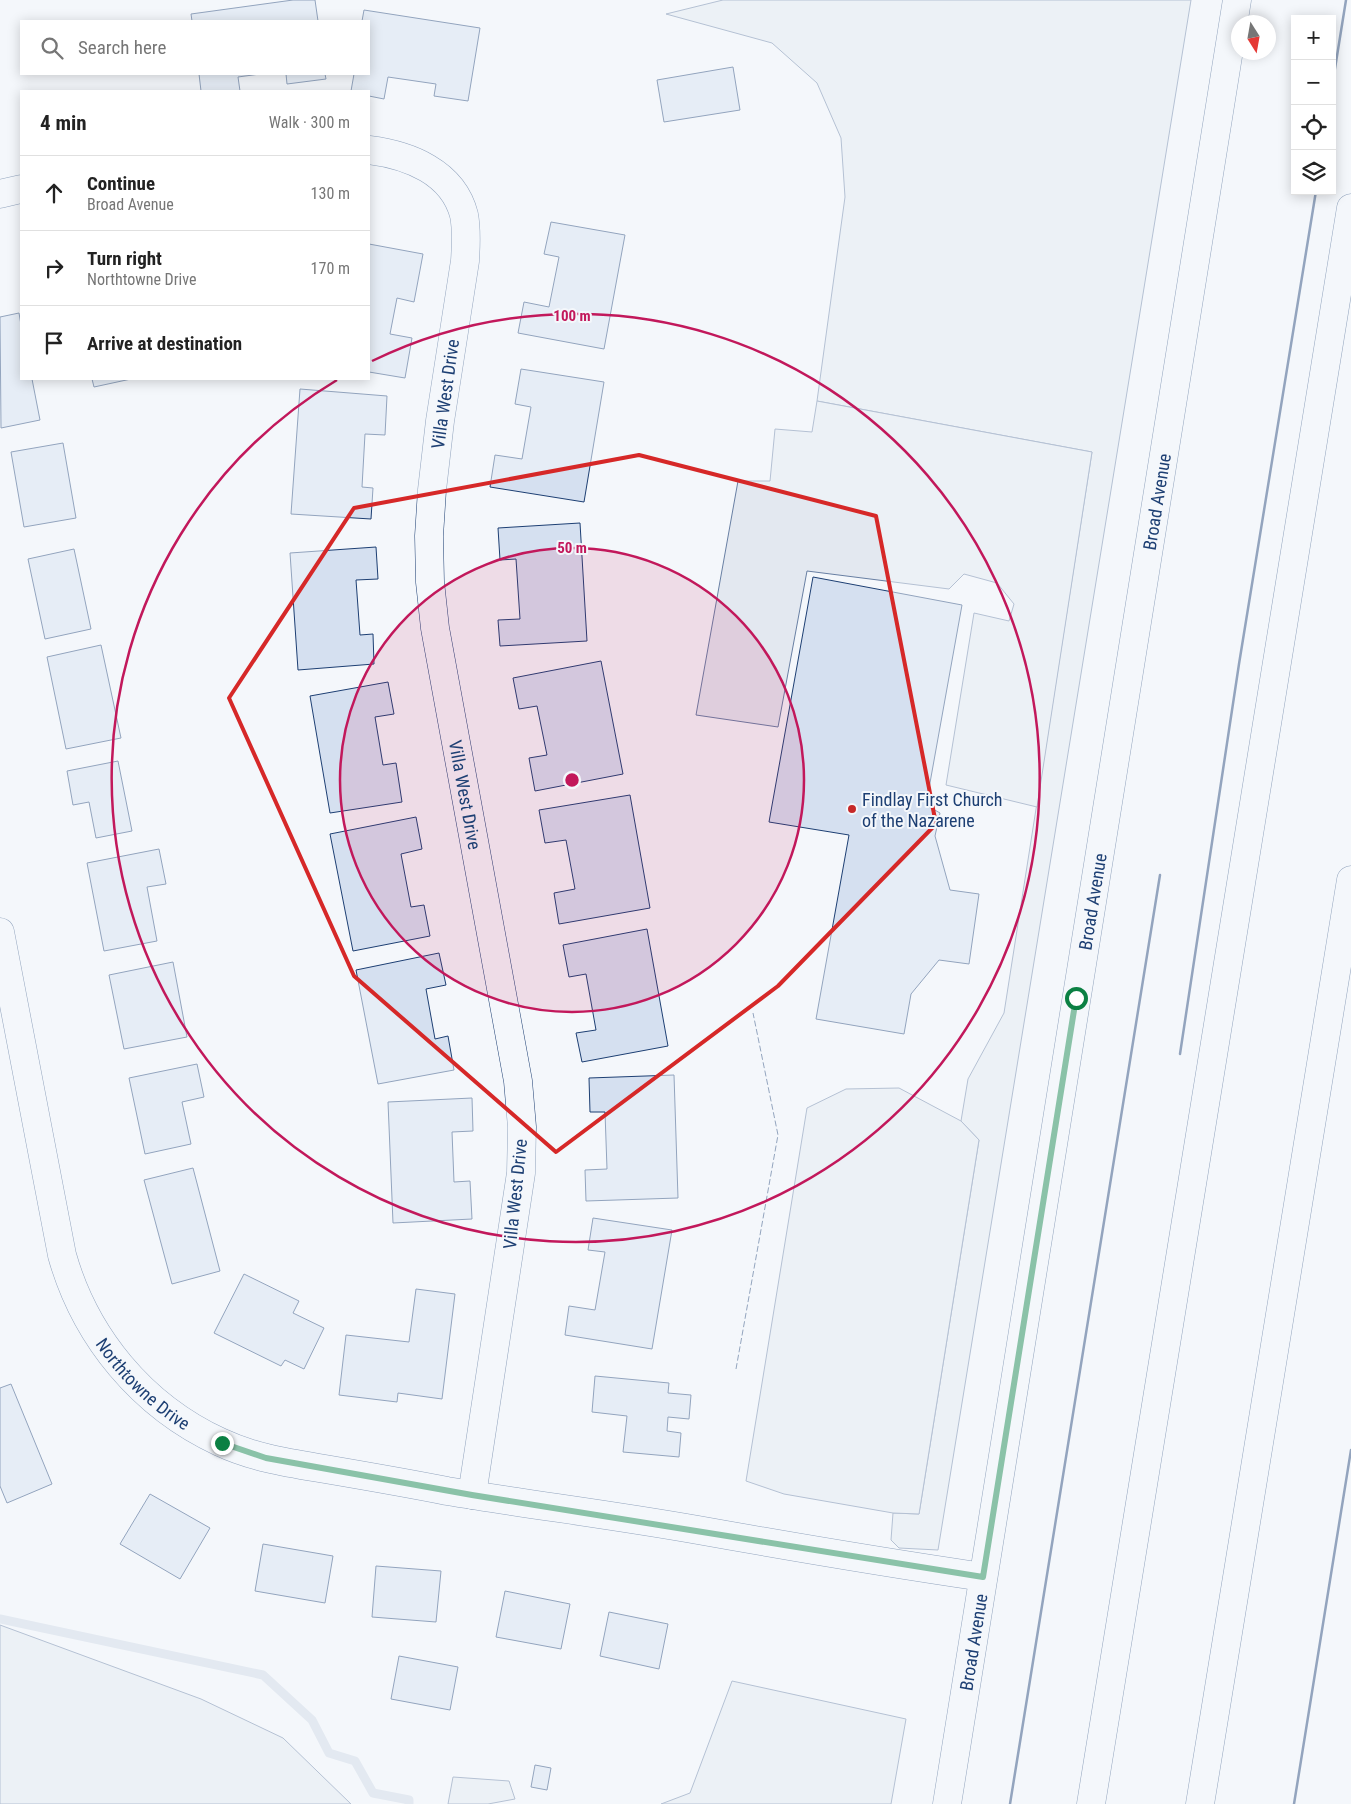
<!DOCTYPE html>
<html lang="en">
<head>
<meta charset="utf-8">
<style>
  body { margin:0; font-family:"Roboto Condensed",sans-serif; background:#f6f6f6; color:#222 }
  .controls { position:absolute; right:15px; top:15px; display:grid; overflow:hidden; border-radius:0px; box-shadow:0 2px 12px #0003 }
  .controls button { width:45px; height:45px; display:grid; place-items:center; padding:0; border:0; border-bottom:1px solid #e0e0e0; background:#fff; color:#222; font:25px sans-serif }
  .compass { position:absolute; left:1231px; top:15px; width:45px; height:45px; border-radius:50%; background:#fff; box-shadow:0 2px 12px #0003; rotate:169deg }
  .stop { position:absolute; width:15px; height:15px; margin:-11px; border:4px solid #0b8043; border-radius:50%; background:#fff }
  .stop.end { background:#0b8043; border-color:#fff; box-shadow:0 1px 5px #0008 }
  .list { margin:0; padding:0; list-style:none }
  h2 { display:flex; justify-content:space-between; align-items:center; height:65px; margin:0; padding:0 20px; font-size:21px }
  h2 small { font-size:16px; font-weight:400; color:#767676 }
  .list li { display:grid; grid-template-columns:32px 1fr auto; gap:15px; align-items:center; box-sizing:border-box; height:75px; padding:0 20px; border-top:1px solid #e0e0e0 }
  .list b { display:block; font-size:19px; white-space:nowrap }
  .list p { margin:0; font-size:16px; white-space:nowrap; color:#767676 }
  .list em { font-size:16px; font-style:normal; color:#767676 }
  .icon { flex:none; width:28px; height:28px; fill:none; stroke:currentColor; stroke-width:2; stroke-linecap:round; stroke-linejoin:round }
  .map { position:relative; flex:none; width:1351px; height:1804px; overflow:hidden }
  .search { position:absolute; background:#fff; box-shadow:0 2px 12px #0003; left:20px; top:20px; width:350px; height:55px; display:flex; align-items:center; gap:12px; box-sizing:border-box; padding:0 18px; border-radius:0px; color:#767676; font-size:19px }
  .panel { position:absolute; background:#fff; box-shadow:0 2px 12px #0003; left:20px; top:90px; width:350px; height:290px; border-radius:0px }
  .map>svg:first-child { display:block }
</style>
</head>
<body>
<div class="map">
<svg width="1351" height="1804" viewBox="0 0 1351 1804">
  <rect width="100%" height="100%" fill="#f4f7fb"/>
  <g fill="#e3e9f0" stroke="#687fa3">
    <path d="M 723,0 L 1191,0 L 938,1550 L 899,1548 L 891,1540 L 893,1513 L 919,1514 L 979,1140 L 961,1121 L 968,1079 L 1004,1013 L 1092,452 L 817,401 L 845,197 L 841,138 L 817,83 L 772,43 L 666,14 Z"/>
    <path d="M 0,1625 L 201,1699 L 283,1738 L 351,1804 L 0,1804 Z"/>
    <path d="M 732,1681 L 906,1719 L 891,1804 L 661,1804 L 690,1793 Z"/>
    <path d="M 453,1777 L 509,1781 L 515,1799 L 488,1804 L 448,1804 Z"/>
  </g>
  <g fill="#e3e8f0" stroke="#687fa3">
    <path d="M 817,401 L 1092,452 L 1037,807 L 946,785 L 974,613 L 1009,621 L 1014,604 L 997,583 L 964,574 L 949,589 L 807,571 L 778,727 L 696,715 L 738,481 L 770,481 L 775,429 L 812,432 Z"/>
    <path d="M 899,1088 L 961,1121 L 979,1140 L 919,1514 L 893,1513 L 784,1494 L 746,1481 L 807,1108 L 846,1089 Z"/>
  </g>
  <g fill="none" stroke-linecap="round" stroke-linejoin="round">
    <path stroke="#cfd7e4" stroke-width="9" d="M 0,1619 L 263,1675 L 312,1720 L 329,1753 L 355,1761 L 373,1793 L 409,1800 L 409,1804"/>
  </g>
  <g fill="#d5e0f0" stroke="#1d3f73">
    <path d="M 293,0 L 315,0 L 318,21 L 192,21 L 191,14 Z"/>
    <path d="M 364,10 L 480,28 L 468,101 L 434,96 L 436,84 L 388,77 L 384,99 L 369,96 L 369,91 L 351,91 L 354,74 L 369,74 L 369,21 L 362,21 Z"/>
    <path d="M 733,67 L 740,110 L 664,122 L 657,80 Z"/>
    <path d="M 199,74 L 260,74 L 238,77 L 240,91 L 201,91 Z"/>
    <path d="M 286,74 L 325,74 L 326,79 L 287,84 Z"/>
    <path d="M 551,222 L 625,235 L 604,349 L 518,333 L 524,302 L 549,307 L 559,257 L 544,254 Z"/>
    <path d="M 369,244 L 423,254 L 414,302 L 397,298 L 390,334 L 412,338 L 405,378 L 369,372 Z"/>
    <path d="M 19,313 L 21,325 L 21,379 L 32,379 L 40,420 L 1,428 L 0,317 Z"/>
    <path d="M 521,369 L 604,382 L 584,502 L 490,487 L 495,455 L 522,459 L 531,407 L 515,404 Z"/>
    <path d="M 92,379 L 131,379 L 94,387 Z"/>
    <path d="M 300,389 L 387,396 L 385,435 L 365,434 L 362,487 L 373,488 L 371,519 L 291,514 Z"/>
    <path d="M 63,443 L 76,518 L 24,527 L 11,452 Z"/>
    <path d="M 580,523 L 587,641 L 500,646 L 498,620 L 520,619 L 516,559 L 500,560 L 498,528 Z"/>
    <path d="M 376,547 L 378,579 L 356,580 L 360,635 L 373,634 L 374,664 L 298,670 L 290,553 Z"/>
    <path d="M 74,549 L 91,629 L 45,639 L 28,559 Z"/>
    <path d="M 813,577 L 962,605 L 926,805 L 940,813 L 935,836 L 950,890 L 979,894 L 969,964 L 939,960 L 911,994 L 904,1034 L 816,1019 L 849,835 L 769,822 Z"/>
    <path d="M 101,645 L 121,738 L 66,749 L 47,657 Z"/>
    <path d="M 601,661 L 623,774 L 535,791 L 529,758 L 547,755 L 537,706 L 519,709 L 513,678 Z"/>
    <path d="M 388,682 L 394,714 L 375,717 L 383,765 L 396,763 L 402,802 L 330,813 L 310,696 Z"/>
    <path d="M 118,761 L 132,831 L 96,838 L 89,802 L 73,805 L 67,771 Z"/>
    <path d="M 630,795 L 650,908 L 559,924 L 554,893 L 575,889 L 566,840 L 545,843 L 539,810 Z"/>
    <path d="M 416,817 L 422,849 L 401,854 L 411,907 L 424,905 L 430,936 L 353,951 L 330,834 Z"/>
    <path d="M 159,849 L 166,884 L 147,887 L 157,941 L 104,951 L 87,863 Z"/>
    <path d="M 647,929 L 668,1046 L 582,1062 L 576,1033 L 596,1030 L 586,974 L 569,977 L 563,945 Z"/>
    <path d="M 439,953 L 446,985 L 426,989 L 435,1039 L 448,1036 L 454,1070 L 378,1084 L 356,970 Z"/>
    <path d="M 173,962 L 187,1037 L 124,1049 L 109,975 Z"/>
    <path d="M 197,1064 L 204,1097 L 182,1102 L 191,1144 L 145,1154 L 129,1078 Z"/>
    <path d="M 674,1075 L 678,1198 L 586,1201 L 585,1170 L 607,1169 L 605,1112 L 590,1112 L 589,1078 Z"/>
    <path d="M 472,1098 L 473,1131 L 452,1132 L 454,1182 L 470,1181 L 472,1219 L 393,1223 L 388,1102 Z"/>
    <path d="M 193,1168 L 220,1271 L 172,1284 L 144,1180 Z"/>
    <path d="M 593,1218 L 672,1230 L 652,1349 L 565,1335 L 569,1306 L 595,1310 L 605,1252 L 588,1250 Z"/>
    <path d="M 244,1274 L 299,1301 L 293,1313 L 324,1328 L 304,1369 L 285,1360 L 281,1366 L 214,1333 Z"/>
    <path d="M 416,1289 L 455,1294 L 442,1399 L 398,1393 L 397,1402 L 339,1395 L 346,1335 L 409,1342 Z"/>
    <path d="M 595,1376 L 669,1383 L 668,1393 L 691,1395 L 689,1419 L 668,1417 L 667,1431 L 681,1433 L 679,1457 L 623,1452 L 627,1416 L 592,1412 Z"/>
    <path d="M 11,1384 L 52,1484 L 7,1503 L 0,1486 L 0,1388 Z"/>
    <path d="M 150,1494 L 210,1528 L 180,1579 L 120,1544 Z"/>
    <path d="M 263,1544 L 333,1556 L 325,1603 L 255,1591 Z"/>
    <path d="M 376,1566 L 441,1571 L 436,1622 L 372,1617 Z"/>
    <path d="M 505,1591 L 570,1604 L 561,1649 L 496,1637 Z"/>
    <path d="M 609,1612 L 668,1624 L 659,1669 L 600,1656 Z"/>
    <path d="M 399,1656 L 458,1667 L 450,1710 L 391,1699 Z"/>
    <path d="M 535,1765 L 551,1768 L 547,1790 L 531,1787 Z"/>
  </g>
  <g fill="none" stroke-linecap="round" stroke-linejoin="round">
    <defs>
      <g id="minor">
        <path id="s1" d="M 369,150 C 409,155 453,172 464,215 C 467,230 466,246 465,261 L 440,421 L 432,490 L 429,536 L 430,582 L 435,628 L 518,1081 L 522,1127 L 521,1173 L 472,1495"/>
        <path d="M 0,194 L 21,189"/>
        <path id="s2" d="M 0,932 L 62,1255 C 85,1337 142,1406 220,1442 C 254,1458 289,1463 325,1469 C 366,1476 407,1483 447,1491 C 531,1505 614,1515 698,1530 C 793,1547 888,1563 983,1577"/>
      </g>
      <g id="major">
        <path id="s3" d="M 947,1804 L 1237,0"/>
      </g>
      <g id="highway">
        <path d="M 1091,1804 L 1351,208"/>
        <path d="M 1200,1804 L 1351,880"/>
      </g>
    </defs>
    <use href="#minor" stroke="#1d3f73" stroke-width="29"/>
    <use href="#major" stroke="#1d3f73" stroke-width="29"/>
    <use href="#highway" stroke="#1d3f73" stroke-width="29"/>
    <use href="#minor" stroke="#f4f7fb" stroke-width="28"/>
    <use href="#major" stroke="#f4f7fb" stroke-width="28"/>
    <use href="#highway" stroke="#f4f7fb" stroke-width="28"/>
    <path stroke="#1d3f73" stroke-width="1" stroke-dasharray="6 2.5" stroke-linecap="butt" d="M 736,1369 L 778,1135 L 753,1013"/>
    <g stroke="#1d3f73" stroke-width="2.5">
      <path d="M 1332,87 L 1346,0"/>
      <path d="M 1180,1054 L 1239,664 L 1316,191"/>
      <path d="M 1010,1804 L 1160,875"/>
      <path d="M 1294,1804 L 1351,1450"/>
    </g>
  </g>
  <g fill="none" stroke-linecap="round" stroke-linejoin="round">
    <path stroke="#0b8043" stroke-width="6" d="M 222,1443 L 266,1458 L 472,1495 L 983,1577 L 1076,998"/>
  </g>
  <path d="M0 0H1351V1804H0ZM 639,455 L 876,516 L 936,824 L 778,986 L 556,1152 L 354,976 L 229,698 L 354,508 Z" fill="#f4f7fb" fill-opacity=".55" fill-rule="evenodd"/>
  <path fill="none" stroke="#d62828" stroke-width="4" stroke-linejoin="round" d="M 639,455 L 876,516 L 936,824 L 778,986 L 556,1152 L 354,976 L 229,698 L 354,508 Z"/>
  <circle cx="572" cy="780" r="232" fill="#c2185b" fill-opacity=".12"/>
  <g fill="none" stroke="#c2185b" stroke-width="2.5">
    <circle cx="572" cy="780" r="232"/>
    <path d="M372 361A464 464 0 1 1 337 380"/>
  </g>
  <circle fill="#c62828" stroke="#f4f7fb" stroke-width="2" cx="852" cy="809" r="5"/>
  <g text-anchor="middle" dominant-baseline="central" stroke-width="4" stroke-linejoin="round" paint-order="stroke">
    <g font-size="18" fill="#1d3f73" stroke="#f4f7fb">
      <text transform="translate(445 394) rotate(-82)">Villa West Drive</text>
      <text stroke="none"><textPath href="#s3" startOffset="1319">Broad Avenue</textPath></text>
      <text stroke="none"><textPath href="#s1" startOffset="708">Villa West Drive</textPath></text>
      <text stroke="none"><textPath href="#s3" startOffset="914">Broad Avenue</textPath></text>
      <text transform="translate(515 1194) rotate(-84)">Villa West Drive</text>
      <text stroke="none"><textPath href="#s2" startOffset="484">Northtowne Drive</textPath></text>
      <text stroke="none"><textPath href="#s3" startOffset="164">Broad Avenue</textPath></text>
    </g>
    <g font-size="18" fill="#1d3f73" stroke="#f4f7fb" text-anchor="start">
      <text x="862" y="799">Findlay First Church<tspan x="862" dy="21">of the Nazarene</tspan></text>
    </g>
  </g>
  <circle cx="572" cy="780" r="8" fill="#c2185b" stroke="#f4f7fb" stroke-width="2.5"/>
  <g font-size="15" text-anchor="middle" font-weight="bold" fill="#c2185b" stroke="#f4f7fb" stroke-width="4" stroke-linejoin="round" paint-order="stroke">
    <text x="572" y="321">100 m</text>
    <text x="572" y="553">50 m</text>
  </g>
</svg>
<div class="controls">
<button>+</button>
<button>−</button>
<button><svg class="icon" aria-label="locate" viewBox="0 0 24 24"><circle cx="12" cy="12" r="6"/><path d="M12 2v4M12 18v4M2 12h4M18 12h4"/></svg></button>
<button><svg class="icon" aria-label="layers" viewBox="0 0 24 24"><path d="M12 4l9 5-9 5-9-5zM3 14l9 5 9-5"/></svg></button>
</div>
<svg class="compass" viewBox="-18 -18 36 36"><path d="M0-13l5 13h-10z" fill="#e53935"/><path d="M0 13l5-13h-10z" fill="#767676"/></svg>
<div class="stop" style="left:1076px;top:998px"></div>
<div class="stop end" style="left:222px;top:1443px"></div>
<div class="search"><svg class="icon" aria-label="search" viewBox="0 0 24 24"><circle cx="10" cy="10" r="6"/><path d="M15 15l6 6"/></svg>Search here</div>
<section class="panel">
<h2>4 min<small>Walk · 300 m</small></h2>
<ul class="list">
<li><svg class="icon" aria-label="ahead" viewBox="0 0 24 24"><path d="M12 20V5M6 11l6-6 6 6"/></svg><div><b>Continue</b><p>Broad Avenue</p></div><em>130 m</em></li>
<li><svg class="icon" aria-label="right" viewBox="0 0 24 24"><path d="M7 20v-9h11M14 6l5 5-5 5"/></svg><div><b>Turn right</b><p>Northtowne Drive</p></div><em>170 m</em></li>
<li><svg class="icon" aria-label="arrive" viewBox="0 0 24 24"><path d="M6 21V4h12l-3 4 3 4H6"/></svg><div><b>Arrive at destination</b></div></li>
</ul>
</section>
</div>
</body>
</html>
